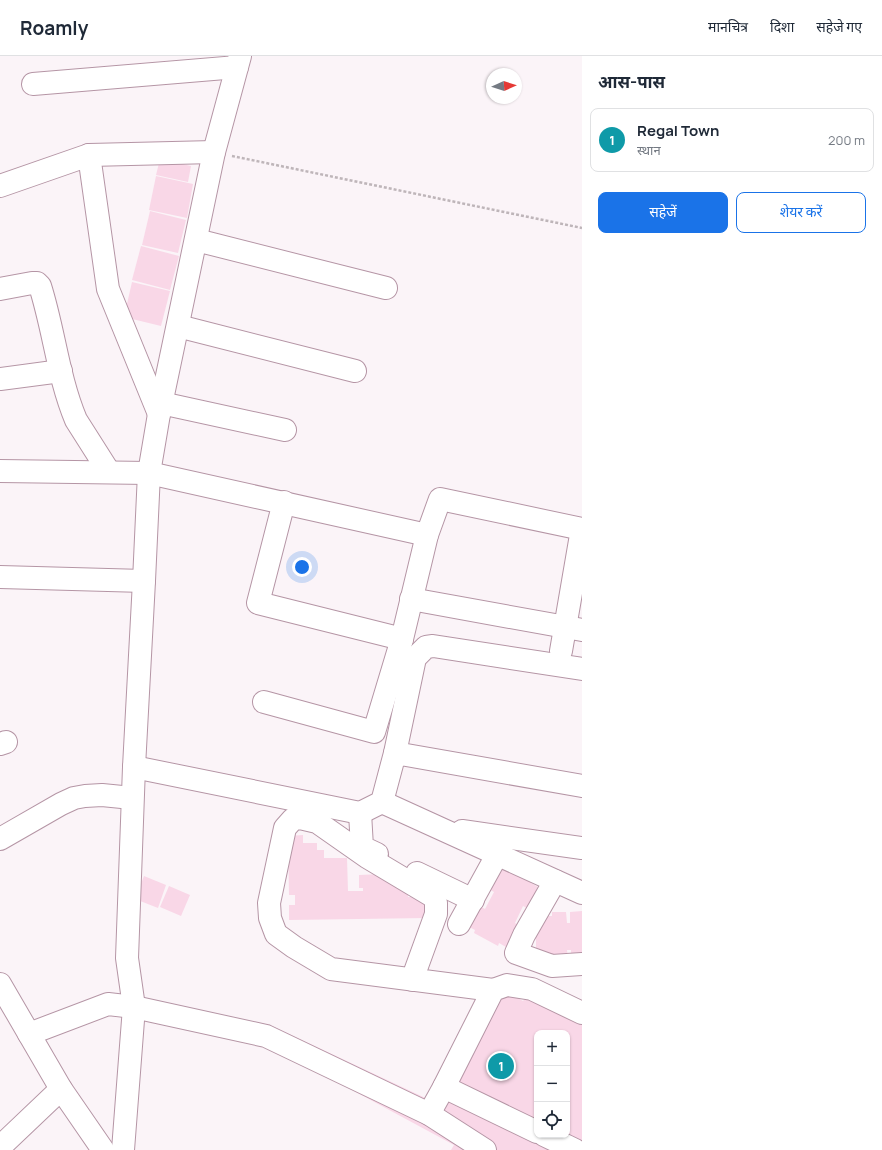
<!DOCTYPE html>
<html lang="hi">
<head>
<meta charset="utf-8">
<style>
  body { margin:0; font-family:Manrope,"Noto Sans Devanagari",sans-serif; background:#f6f6f7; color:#1f2937 }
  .controls { position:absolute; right:12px; bottom:12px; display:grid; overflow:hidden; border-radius:8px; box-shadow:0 1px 3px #0004 }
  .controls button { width:36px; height:36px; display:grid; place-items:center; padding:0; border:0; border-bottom:1px solid #e0e1e3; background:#fff; color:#1f2937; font:20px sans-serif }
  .compass { position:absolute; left:486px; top:12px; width:36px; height:36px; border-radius:50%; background:#fff; box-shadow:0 1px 3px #0004; rotate:87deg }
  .you { position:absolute; left:302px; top:511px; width:14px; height:14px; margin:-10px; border:3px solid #fff; border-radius:50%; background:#1a73e8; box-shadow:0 0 0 6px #1a73e833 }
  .badge { display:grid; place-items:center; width:26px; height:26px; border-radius:50%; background:#1a73e8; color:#fff; font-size:13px; font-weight:700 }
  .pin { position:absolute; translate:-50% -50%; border:2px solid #fff; box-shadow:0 1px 4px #0006 }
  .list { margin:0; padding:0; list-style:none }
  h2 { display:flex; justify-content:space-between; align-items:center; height:52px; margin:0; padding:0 16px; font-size:17px }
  h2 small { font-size:13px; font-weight:400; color:#747a83 }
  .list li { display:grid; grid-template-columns:26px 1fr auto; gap:12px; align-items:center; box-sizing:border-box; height:64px; margin:0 8px 8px; padding:0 8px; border:1px solid #e0e1e3; border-radius:8px }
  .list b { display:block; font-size:15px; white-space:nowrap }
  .list p { margin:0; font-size:13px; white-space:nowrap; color:#747a83 }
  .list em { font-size:13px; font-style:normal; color:#747a83 }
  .actions { display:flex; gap:8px; padding:12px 16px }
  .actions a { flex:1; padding:9px 0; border:1px solid #1a73e8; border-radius:8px; text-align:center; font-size:14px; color:#1a73e8 }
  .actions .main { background:#1a73e8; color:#fff }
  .icon { flex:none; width:22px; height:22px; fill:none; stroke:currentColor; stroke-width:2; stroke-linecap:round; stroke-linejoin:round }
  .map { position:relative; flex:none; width:582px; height:1094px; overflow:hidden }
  header { display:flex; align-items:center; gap:24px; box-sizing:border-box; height:56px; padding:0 20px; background:#fff; border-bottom:1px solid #e0e1e3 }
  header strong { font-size:19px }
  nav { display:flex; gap:22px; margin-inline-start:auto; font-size:14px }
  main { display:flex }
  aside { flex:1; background:#fff }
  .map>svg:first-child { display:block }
</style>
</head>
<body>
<header>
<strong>Roamly</strong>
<nav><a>मानचित्र</a><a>दिशा</a><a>सहेजे गए</a></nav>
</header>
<main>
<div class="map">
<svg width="582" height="1094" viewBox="0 0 582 1094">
  <rect width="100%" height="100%" fill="#fbf4f8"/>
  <g fill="#f9d7e7" fill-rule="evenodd">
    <path d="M 160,103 L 191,110 L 188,126 L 156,119 Z"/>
    <path d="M 156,120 L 193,128 L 187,162 L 149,154 Z"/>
    <path d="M 150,155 L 186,164 L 178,197 L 142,189 Z"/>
    <path d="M 141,190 L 179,200 L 170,234 L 132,224 Z"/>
    <path d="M 132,226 L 170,235 L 161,270 L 124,261 Z"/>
    <path d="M 303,779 L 303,787 L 317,787 L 317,794 L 324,794 L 324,802 L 347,802 L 348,835 L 363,835 L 363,832 L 359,832 L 359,819 L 382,818 L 382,823 L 391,823 L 408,830 L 408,841 L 416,841 L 427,839 L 427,862 L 289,864 L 289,849 L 295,849 L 295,839 L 289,839 L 288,780 Z"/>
    <path d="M 500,811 L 532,824 L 531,827 L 538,831 L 530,847 L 533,849 L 530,854 L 523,850 L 515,867 L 521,871 L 515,875 L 506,891 L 499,887 L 498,890 L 474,877 L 475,874 L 469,871 L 478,849 L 485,853 L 494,836 L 487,832 Z"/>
    <path d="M 144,820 L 166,829 L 158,852 L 135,843 Z"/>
    <path d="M 169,830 L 190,839 L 181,860 L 160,851 Z"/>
    <path d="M 582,855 L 582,902 L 571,902 L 571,894 L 567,894 L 568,902 L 543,901 L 542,895 L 536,895 L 536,868 L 542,860 L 552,860 L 552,856 L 566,856 L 567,867 L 570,867 L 570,856 Z"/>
    <path d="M 503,934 L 523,945 L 530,937 L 582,961 L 582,1094 L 451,1094 L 454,1089 L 267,988 L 133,941 L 270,969 L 436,1047 ZM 537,977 L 567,977 L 567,1079 L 537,1079 Z"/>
  </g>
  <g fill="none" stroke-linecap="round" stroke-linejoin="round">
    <defs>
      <g id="minor">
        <path d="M 33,28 L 237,11"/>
        <path d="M 89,99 L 108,233 L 159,358"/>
        <path d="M 0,130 L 89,99 L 214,96"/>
        <path d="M 196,184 L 386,232"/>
        <path d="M 0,233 L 32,227 L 37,227 L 40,230 C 54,274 58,321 76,364 L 109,416"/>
        <path d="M 178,270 L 355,315"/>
        <path d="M 0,323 L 61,315"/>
        <path d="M 161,347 L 285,374"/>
        <path d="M 0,415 L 149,417 L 427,479"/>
        <path d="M 284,446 L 258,547 L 402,583"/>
        <path d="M 0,521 L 144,525"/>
        <path d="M 411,543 L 582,574"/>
        <path d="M 561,595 L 582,473"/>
        <path d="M 264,646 L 374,676 L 402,583 L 427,479 L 440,443 L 582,473"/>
        <path d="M 0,688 L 6,686"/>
        <path d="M 395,697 L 415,602 L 426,591 L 433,590 L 582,613"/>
        <path d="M 134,711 L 360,757 L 382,746 L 395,697 L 582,730"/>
        <path d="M 382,746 L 582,837"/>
        <path d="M 360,757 L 362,791 L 377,798"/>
        <path d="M 462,775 L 582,792"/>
        <path d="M 0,783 L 61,748 L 74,742 L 85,740 L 102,739 L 132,742"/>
        <path d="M 417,817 L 473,844"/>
        <path d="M 555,825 L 524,879 L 516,897 L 552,910 L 582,908"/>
        <path d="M 459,868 L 497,799"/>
        <path d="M 412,924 L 436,858 L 436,847 L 434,841 L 367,801 L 317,766 L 300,762 L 293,763 L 285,772 L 269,847 L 270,862 L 276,878 L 294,891 L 331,913 L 493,934"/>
        <path d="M 0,928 L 61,1033 L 103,1094"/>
        <path d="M 29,978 L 108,948 L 134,951 L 266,980 L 429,1058 L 485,1094"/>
        <path d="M 444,1031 L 537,1076"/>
        <path d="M 429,1058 L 444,1031 L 493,934 L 507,929 L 532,933 L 582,957"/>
        <path d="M 544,1079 L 575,1094"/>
        <path d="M 0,1091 L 61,1033"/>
        <path d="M 123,1094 L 134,951 L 127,902 L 134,711 L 144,525 L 149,417 L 159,358 L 214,96 L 240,0"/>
      </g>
    </defs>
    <use href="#minor" stroke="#b595a5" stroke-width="24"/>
    <path stroke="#beb5b9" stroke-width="2.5" stroke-dasharray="3 2" stroke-linecap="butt" d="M 232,100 L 582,172"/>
    <use href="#minor" stroke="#fff" stroke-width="22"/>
  </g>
</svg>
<div class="controls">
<button>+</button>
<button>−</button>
<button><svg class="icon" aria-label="locate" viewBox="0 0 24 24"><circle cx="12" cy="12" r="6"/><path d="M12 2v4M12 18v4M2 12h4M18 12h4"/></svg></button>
</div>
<svg class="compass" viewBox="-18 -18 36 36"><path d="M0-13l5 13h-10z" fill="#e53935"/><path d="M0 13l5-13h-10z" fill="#747a83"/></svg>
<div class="you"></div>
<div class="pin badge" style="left:501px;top:1010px;background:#0f9aa8">1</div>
</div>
<aside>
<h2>आस-पास<small></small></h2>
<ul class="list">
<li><span class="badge" style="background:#0f9aa8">1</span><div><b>Regal Town</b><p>स्थान</p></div><em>200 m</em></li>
</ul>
<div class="actions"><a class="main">सहेजें</a><a>शेयर करें</a></div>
</aside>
</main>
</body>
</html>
